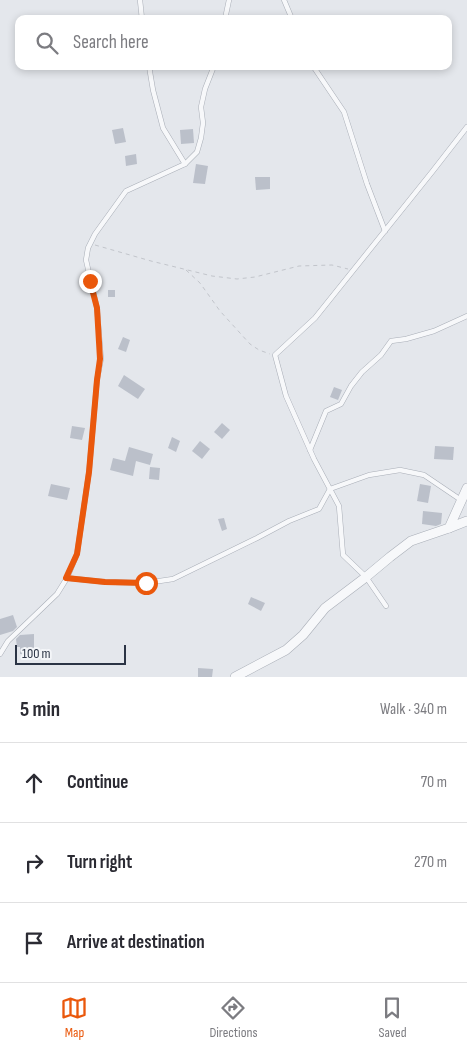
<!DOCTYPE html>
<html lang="en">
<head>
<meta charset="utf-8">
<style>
  body { margin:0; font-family:"Sofia Sans Condensed",sans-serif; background:#f7f7f7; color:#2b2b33 }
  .scale { position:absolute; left:15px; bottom:12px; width:111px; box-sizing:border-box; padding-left:5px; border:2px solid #2b3445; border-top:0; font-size:14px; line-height:18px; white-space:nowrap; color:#2b3445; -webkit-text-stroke:4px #f4f6f9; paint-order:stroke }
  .stop { position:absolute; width:15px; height:15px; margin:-11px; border:4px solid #ea580c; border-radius:50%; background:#fff }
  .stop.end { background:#ea580c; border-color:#fff; box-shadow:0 1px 5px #0008 }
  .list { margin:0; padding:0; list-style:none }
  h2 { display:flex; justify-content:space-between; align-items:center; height:65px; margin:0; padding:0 20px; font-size:21px }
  h2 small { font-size:16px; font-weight:400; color:#7c7c81 }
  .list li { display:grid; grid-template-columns:32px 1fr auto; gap:15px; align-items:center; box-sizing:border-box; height:80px; padding:0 20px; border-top:1px solid #e1e1e2 }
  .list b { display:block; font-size:19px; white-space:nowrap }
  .list em { font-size:16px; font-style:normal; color:#7c7c81 }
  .icon { flex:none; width:28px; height:28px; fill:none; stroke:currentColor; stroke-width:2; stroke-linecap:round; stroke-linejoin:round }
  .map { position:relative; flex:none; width:467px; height:677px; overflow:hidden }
  .search { position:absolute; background:#fff; box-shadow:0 2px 8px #0003; left:15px; right:15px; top:15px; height:55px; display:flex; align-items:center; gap:12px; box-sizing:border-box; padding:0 18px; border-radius:10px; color:#7c7c81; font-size:19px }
  .sheet { height:305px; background:#fff }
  nav { display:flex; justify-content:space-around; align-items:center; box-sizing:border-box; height:70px; border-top:1px solid #e1e1e2; background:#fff; font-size:14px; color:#7c7c81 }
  nav a { display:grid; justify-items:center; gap:2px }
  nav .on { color:#ea580c }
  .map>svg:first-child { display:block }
</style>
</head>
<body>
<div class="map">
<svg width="467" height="677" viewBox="0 0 467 677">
  <rect width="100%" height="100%" fill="#e4e7ec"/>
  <g fill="#bbc0ca">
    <path d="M 123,128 L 126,142 L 115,144 L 112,130 Z"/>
    <path d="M 193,129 L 194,143 L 181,144 L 180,130 Z"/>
    <path d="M 136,154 L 137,164 L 126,166 L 125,156 Z"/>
    <path d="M 196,164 L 208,166 L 205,184 L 193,183 Z"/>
    <path d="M 255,177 L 270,177 L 270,189 L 256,190 Z"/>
    <rect x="108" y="290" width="7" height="7"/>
    <path d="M 123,337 L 130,340 L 126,352 L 118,349 Z"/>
    <path d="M 124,375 L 145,389 L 138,399 L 118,386 Z"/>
    <path d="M 334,387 L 342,390 L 338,400 L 330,397 Z"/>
    <path d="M 222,423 L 230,430 L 222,439 L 214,432 Z"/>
    <path d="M 72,426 L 85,428 L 82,440 L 70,438 Z"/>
    <path d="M 172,437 L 180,441 L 176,452 L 168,448 Z"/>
    <path d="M 200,441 L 210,449 L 202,459 L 192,451 Z"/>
    <path d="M 435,446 L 454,447 L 453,460 L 434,459 Z"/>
    <path d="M 129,447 L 153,454 L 150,465 L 136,461 L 133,476 L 110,470 L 113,458 L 125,461 Z"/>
    <path d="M 150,467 L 160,468 L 159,480 L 149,479 Z"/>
    <path d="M 51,484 L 70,488 L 67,500 L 48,496 Z"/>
    <path d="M 420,484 L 431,486 L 428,503 L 417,501 Z"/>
    <path d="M 423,511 L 442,513 L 441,524 L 436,526 L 422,524 Z"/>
    <path d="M 224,518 L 227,529 L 222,531 L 218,519 Z"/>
    <path d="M 251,597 L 265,603 L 261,611 L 248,604 Z"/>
    <path d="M 13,615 L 17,627 L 13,631 L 0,635 L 0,619 Z"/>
    <path d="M 34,634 L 34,653 L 20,654 L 20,647 L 17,647 L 16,639 L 20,635 Z"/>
    <path d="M 198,668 L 213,669 L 212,677 L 198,677 Z"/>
  </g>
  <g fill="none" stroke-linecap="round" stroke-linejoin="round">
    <defs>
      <g id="service">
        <path d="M 140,0 L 142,19"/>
        <path d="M 284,0 L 292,19"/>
        <path d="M 225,19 L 229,0"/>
        <path d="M 149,66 L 153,90 L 163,128 L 185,164"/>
        <path d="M 313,66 L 344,112 L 367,184 L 385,231"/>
        <path d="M 310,450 L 326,411 L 341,404 L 351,386 L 362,372 L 381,355 L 391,341 L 406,339 L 434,331 L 467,316"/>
        <path d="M 67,578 L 105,582 L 146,583 L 173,579 L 257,538 L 289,521 L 319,509 L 330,489 L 369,475 L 400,470 L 424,475 L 461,500"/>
        <path d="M 386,606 L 366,577 L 343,555 L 339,506 L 314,459 L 286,396 L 275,355 L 315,318 L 432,172 L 467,127"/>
        <path d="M 0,654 L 8,641 L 57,594 L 67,578 L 77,554 L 89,472 L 97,380 L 101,359 L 97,308 L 86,260 L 88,248 L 95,234 L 126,191 L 185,164 L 197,152 L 201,138 L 203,123 L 201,107 L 205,89 L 214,66"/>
      </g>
      <g id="minor">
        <path d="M 449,528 L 467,521"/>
        <path d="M 235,677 L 286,650 L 303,635 L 325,608 L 366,577 L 390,557 L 411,541 L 449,528 L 467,488"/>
      </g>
    </defs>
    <use href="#service" stroke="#a9aeb7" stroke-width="5.5"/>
    <use href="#minor" stroke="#a9aeb7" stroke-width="10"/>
    <g stroke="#c2c5cb" stroke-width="1" stroke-dasharray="4 4" stroke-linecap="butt">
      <path d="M 95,245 L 151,261 L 212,276 L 237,279 L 255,277 L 299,266 L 332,265 L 348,269"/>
      <path d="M 186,270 L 200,283 L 220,311 L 250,344 L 259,350 L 270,354"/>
    </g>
    <use href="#service" stroke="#f7f8fa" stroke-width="4.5"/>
    <use href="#minor" stroke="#f7f8fa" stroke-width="9"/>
  </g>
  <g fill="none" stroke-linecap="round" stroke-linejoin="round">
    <path stroke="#ea580c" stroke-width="6" d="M 90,281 L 97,308 L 100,359 L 97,380 L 89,472 L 77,554 L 66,578 L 105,582 L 146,583"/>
  </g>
</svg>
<div class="scale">100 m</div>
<div class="stop" style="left:146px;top:583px"></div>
<div class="stop end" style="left:90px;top:281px"></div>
<div class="search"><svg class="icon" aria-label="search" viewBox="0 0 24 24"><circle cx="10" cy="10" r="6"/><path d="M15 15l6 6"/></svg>Search here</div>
</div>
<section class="sheet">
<h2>5 min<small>Walk · 340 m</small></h2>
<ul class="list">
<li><svg class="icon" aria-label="ahead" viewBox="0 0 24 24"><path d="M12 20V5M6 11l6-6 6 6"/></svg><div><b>Continue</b></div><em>70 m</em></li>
<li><svg class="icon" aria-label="right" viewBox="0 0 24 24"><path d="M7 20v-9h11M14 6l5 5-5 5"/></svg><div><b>Turn right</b></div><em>270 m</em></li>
<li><svg class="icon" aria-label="arrive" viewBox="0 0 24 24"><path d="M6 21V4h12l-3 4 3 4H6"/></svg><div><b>Arrive at destination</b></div></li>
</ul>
</section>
<nav>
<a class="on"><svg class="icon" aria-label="map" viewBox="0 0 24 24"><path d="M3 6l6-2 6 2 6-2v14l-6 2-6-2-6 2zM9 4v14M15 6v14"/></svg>Map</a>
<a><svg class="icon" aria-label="directions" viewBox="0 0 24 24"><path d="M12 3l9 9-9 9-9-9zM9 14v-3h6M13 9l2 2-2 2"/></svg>Directions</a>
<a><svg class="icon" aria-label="saved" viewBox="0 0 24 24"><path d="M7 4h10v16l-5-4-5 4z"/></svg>Saved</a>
</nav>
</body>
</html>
